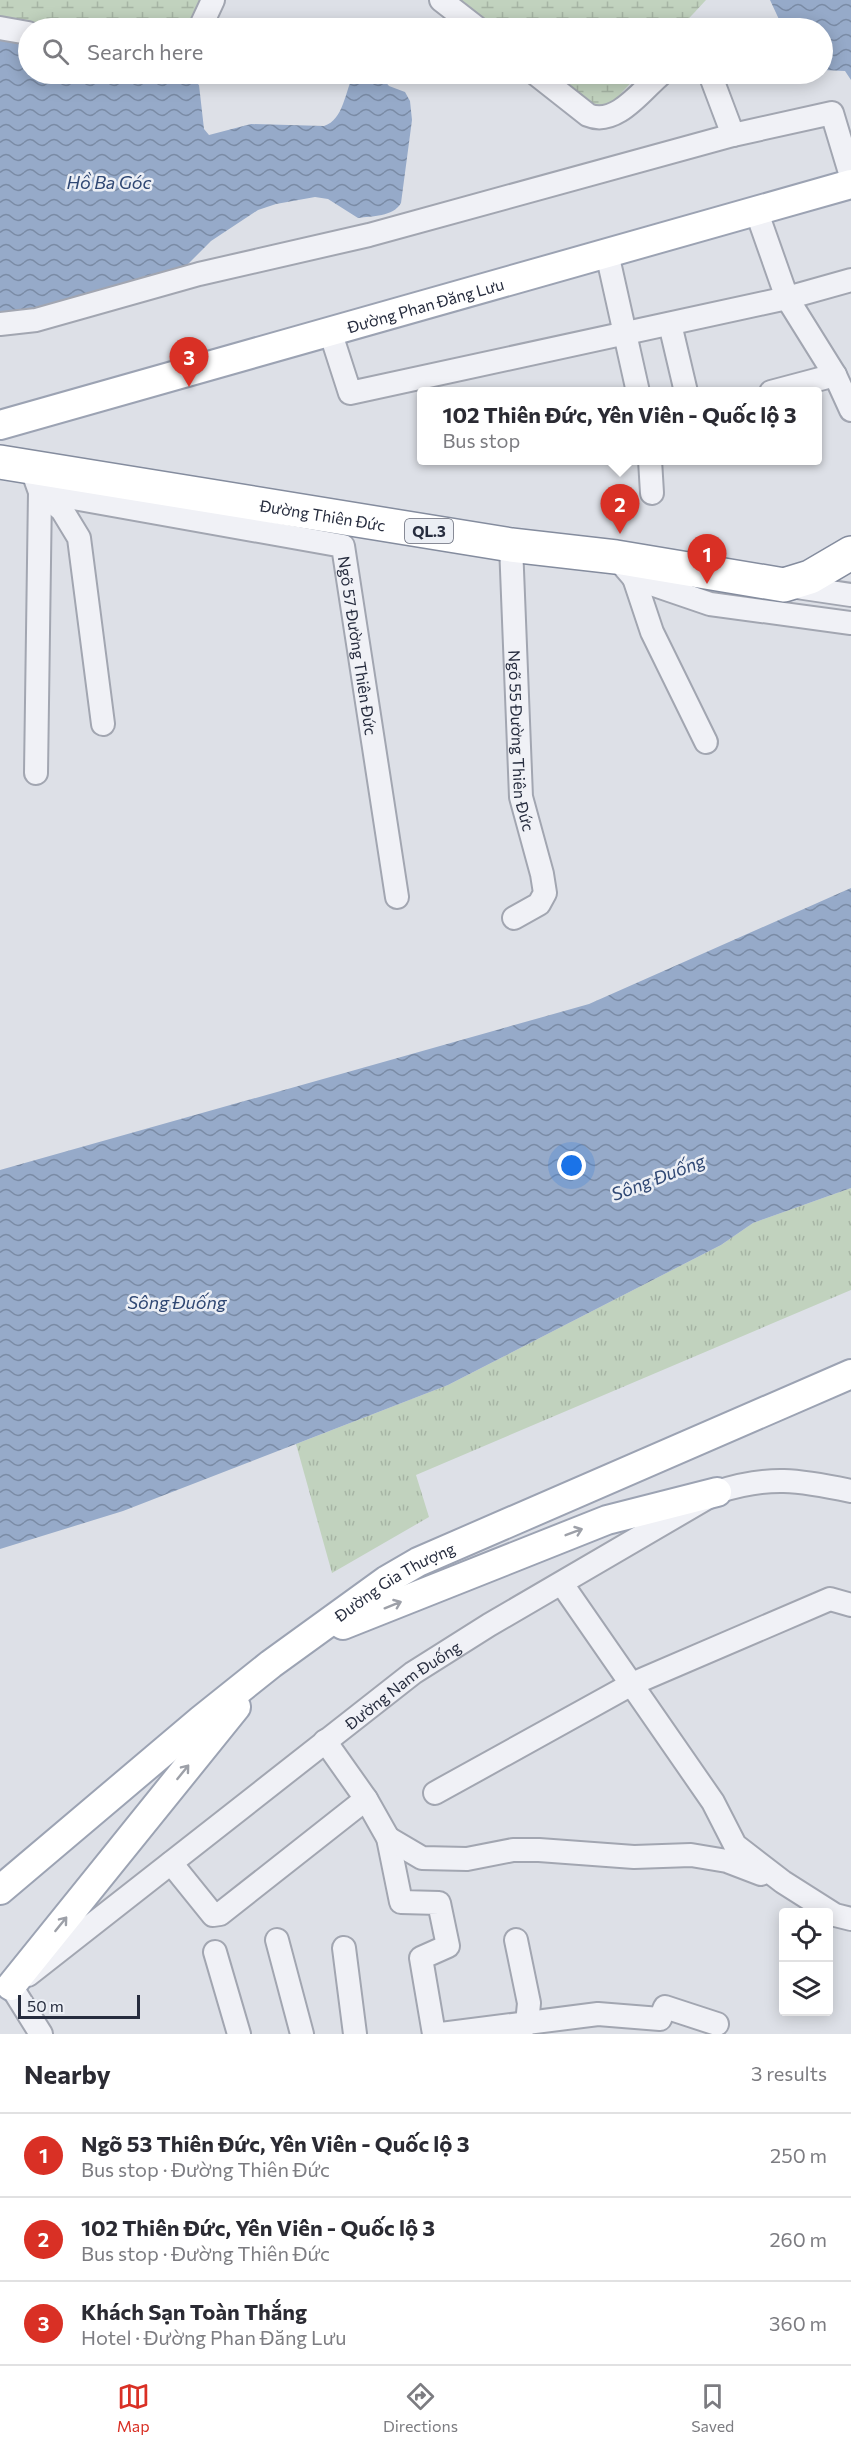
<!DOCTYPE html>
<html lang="en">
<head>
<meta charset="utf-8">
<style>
  body { margin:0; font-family:Commissioner,sans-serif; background:#f2f2f3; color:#2b2b33 }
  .controls { position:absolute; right:18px; bottom:18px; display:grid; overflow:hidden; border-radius:6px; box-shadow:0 3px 15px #0003 }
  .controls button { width:54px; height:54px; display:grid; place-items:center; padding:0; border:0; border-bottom:2px solid #e1e1e2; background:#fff; color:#2b2b33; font:30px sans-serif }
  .scale { position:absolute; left:18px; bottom:15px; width:122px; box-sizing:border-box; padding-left:6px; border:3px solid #262c3e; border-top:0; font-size:16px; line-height:21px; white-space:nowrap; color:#262c3e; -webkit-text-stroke:4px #eceff5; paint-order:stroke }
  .you { position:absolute; left:572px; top:1166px; width:21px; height:21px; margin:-15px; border:4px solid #fff; border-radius:50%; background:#1a73e8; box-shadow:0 0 0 9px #1a73e833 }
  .badge { display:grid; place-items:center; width:39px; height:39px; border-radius:50%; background:#d93025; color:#fff; font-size:20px; font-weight:700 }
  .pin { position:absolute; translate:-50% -50px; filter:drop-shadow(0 2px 3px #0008) }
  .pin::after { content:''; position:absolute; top:32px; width:21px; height:18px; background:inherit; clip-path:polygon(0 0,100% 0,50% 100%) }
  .popup { position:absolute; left:417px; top:387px; width:405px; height:78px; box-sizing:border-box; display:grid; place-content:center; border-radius:6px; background:#fff; filter:drop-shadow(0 2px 4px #0005); font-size:20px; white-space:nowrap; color:#7c7c81 }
  .popup b { font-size:22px; color:#2b2b33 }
  .popup::after { content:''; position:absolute; left:50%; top:100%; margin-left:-12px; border:12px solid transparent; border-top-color:#fff }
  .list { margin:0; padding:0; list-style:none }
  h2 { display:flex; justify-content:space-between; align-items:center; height:78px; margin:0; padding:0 24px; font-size:26px }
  h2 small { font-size:20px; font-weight:400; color:#7c7c81 }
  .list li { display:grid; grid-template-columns:39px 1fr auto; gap:18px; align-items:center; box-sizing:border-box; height:84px; padding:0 24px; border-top:2px solid #e1e1e2 }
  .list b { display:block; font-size:22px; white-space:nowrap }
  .list p { margin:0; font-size:20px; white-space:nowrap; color:#7c7c81 }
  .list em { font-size:20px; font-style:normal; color:#7c7c81 }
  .icon { flex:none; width:33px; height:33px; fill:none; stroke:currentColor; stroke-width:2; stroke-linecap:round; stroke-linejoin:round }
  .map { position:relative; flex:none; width:851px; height:2034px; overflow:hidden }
  .search { position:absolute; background:#fff; box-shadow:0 3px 15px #0003; left:18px; right:18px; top:18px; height:66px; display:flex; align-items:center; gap:15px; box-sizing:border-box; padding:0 21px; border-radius:33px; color:#7c7c81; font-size:22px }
  .sheet { height:330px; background:#fff }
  nav { display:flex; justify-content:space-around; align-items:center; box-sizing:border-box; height:84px; border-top:2px solid #e1e1e2; background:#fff; font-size:16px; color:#7c7c81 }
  nav a { display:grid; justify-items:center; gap:3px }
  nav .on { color:#d93025 }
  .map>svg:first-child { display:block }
</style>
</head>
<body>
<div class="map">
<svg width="851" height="2034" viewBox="0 0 851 2034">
  <defs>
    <pattern id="grass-tufts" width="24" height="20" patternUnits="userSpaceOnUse" patternTransform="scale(1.5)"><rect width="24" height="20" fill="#c1d2be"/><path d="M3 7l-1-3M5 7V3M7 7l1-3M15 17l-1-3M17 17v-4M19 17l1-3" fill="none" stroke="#a6b4a4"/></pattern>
    <pattern id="wetland-marsh" width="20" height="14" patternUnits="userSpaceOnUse" patternTransform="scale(1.5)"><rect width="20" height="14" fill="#c1d2be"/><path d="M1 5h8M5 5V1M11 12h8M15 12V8" fill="none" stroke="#a6b4a4"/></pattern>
    <pattern id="water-waves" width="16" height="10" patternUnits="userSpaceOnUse" patternTransform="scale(1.5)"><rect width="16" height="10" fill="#96aac9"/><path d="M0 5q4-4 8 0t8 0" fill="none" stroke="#7a8ba5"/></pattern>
  </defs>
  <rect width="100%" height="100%" fill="#dde0e7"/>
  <path fill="url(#grass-tufts)" d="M 851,1188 L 851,1290 L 416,1475 L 429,1517 L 332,1573 L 296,1444 L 448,1385 L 721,1245 L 753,1223 Z"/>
  <g fill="url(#wetland-marsh)">
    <path d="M 0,0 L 212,0 L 199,28 L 0,28 Z"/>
    <path d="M 436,0 L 706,0 L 680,28 L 475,28 Z"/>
    <path d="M 536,74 L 639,74 L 598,118 Z"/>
  </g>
  <g fill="url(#water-waves)">
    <path d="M 770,0 L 851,0 L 851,80 L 845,71 L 823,70 L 822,28 L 783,28 Z"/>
    <path d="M 0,38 L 28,44 L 28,74 L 177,74 L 189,76 L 199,85 L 204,129 L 209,135 L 251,124 L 324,126 C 344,120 345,90 354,74 L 379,74 L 389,86 L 405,92 L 410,101 L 412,120 L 401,203 C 393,217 372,216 358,218 L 328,199 L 315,197 L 276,204 L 258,210 L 211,241 L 185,267 L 46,310 L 0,314 Z"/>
    <path d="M 851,888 L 851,1188 L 753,1223 L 721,1245 L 448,1385 L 123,1511 L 0,1549 L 0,1170 L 589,1004 Z"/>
  </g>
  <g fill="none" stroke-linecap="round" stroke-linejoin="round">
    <defs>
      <g id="minor">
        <path d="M 441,0 L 477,28"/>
        <path d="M 0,28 L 28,33"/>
        <path d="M 200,28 L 213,0"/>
        <path d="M 536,74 L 588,115 C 616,127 642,90 661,74"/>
        <path d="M 710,74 L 733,135"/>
        <path d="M 756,210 L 787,298 L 835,375 L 851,410"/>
        <path d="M 607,253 L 638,392"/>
        <path d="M 0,324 L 36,320 L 199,274 L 369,235 L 733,135 L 832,113 L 851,176"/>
        <path d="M 670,324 L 686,392"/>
        <path d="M 330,331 L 350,393 L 787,298 L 851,280"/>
        <path d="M 771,392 L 835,375"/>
        <path d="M 650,460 L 652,493"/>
        <path id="s1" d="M 31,467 L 40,492 L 343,546 L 397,897"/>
        <path d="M 42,493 L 62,510 L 79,538 L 103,724"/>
        <path id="s2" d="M 511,545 L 521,797 L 542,874 L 545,893 L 539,904 L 514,918"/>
        <path d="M 616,557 L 634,578 L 710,604 L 851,623"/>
        <path d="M 634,578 L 652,632 L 706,742"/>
        <path d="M 790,586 L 851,595"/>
        <path d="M 36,773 L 40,492"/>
        <path d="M 562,1584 L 713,1802 L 735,1845 L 783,1882 L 835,1915 L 851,1919"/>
        <path d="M 325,1741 L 366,1799 L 388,1838 L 401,1902 L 439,1903 L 448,1946 L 421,1958 L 434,2034"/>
        <path d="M 435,1793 L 632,1684 L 830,1599 L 851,1605"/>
        <path d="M 388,1838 L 422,1858 L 467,1859 L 513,1850 L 539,1850 L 634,1857 L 691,1855 L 727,1861 L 761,1874"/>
        <path d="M 171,1863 L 213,1915 L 220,1914 L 366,1799"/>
        <path d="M 277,1940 L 302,2034"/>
        <path d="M 516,1940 L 529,2003 L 527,2024"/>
        <path d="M 344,1948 L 355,2034"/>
        <path d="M 215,1952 L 239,2034"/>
        <path id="s3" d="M 28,1975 L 413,1673 L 489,1625 L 717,1492 C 769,1475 799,1480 851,1491"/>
        <path d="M 11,1986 L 41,2034"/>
        <path d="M 441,2034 L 598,2014 L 660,2019 L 665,2007 L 717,2024"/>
      </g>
      <g id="major">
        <path id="s4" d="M 0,425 L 851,184"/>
        <path d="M 343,1625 L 607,1520 L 717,1492"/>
        <path id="s5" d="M 0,1890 L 201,1720 L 271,1664 L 387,1580 L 418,1562 L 851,1374"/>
        <path d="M 11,1986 L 236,1707"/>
      </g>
      <g id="highway">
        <path id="s6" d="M 0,462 L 511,545 L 616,557 L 784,585 L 810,577 L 851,553"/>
      </g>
    </defs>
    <use href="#minor" stroke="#a2a6b1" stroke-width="26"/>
    <use href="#major" stroke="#9ca3b3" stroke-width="32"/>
    <use href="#highway" stroke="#848c9e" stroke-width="36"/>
    <use href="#minor" stroke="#f0f1f6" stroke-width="22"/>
    <use href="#major" stroke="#fff" stroke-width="28"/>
    <use href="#highway" stroke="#fff" stroke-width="33"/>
  </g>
  <defs><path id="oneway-shaft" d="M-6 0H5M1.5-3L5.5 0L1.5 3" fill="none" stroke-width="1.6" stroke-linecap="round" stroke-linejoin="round" transform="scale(1.5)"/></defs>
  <g stroke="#9da0a8">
    <use href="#oneway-shaft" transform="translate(574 1532) rotate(-21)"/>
    <use href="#oneway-shaft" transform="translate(393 1605) rotate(-22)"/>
    <use href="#oneway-shaft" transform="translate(183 1772) rotate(-51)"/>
    <use href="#oneway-shaft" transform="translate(61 1924) rotate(-51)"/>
  </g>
  <g text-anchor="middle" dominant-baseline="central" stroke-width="5" stroke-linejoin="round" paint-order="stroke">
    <rect fill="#eceff5" stroke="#616675" stroke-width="1.5" x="405" y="519" width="48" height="24" rx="4.5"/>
    <g font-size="15" font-weight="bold" fill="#262c3e">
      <text x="429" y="531">QL.3</text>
    </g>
    <g font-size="16" fill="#262c3e" stroke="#eceff5">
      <text stroke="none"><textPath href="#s4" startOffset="442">Đường Phan Đăng Lưu</textPath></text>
      <text stroke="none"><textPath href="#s6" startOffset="327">Đường Thiên Đức</textPath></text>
      <text stroke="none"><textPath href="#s1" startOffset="435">Ngõ 57 Đường Thiên Đức</textPath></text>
      <text stroke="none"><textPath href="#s2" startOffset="196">Ngõ 55 Đường Thiên Đức</textPath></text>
      <text stroke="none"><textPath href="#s5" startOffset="502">Đường Gia Thượng</textPath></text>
      <text stroke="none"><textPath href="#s3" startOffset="474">Đường Nam Đuống</textPath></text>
    </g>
    <g font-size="18" font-style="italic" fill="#2f4773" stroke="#eceff5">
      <text x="109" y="182">Hồ Ba Góc</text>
      <text transform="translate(658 1177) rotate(-21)">Sông Đuống</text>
      <text x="177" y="1302">Sông Đuống</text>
    </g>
  </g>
</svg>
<div class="controls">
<button><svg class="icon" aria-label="locate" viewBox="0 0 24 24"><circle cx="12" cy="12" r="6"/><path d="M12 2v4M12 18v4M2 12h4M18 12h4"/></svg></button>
<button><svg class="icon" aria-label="layers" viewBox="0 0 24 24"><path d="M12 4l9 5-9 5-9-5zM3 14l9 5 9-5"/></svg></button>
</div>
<div class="scale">50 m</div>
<div class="you"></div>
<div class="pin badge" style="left:707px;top:584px">1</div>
<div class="pin badge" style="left:620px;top:534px">2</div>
<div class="popup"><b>102 Thiên Đức, Yên Viên - Quốc lộ 3</b>Bus stop</div>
<div class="pin badge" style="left:189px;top:387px">3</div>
<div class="search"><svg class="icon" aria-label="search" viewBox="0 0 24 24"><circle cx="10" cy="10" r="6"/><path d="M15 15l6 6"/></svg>Search here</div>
</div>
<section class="sheet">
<h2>Nearby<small>3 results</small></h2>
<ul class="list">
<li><span class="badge">1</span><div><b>Ngõ 53 Thiên Đức, Yên Viên - Quốc lộ 3</b><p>Bus stop · Đường Thiên Đức</p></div><em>250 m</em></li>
<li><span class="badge">2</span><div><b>102 Thiên Đức, Yên Viên - Quốc lộ 3</b><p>Bus stop · Đường Thiên Đức</p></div><em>260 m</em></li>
<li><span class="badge">3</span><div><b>Khách Sạn Toàn Thắng</b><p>Hotel · Đường Phan Đăng Lưu</p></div><em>360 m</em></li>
</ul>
</section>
<nav>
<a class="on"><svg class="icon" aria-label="map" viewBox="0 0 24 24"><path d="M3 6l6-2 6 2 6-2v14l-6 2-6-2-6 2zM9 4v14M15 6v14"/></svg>Map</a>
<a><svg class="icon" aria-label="directions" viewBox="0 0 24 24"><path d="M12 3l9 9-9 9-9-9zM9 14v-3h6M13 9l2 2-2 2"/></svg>Directions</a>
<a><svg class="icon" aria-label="saved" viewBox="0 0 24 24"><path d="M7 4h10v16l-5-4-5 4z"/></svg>Saved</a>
</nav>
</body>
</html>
